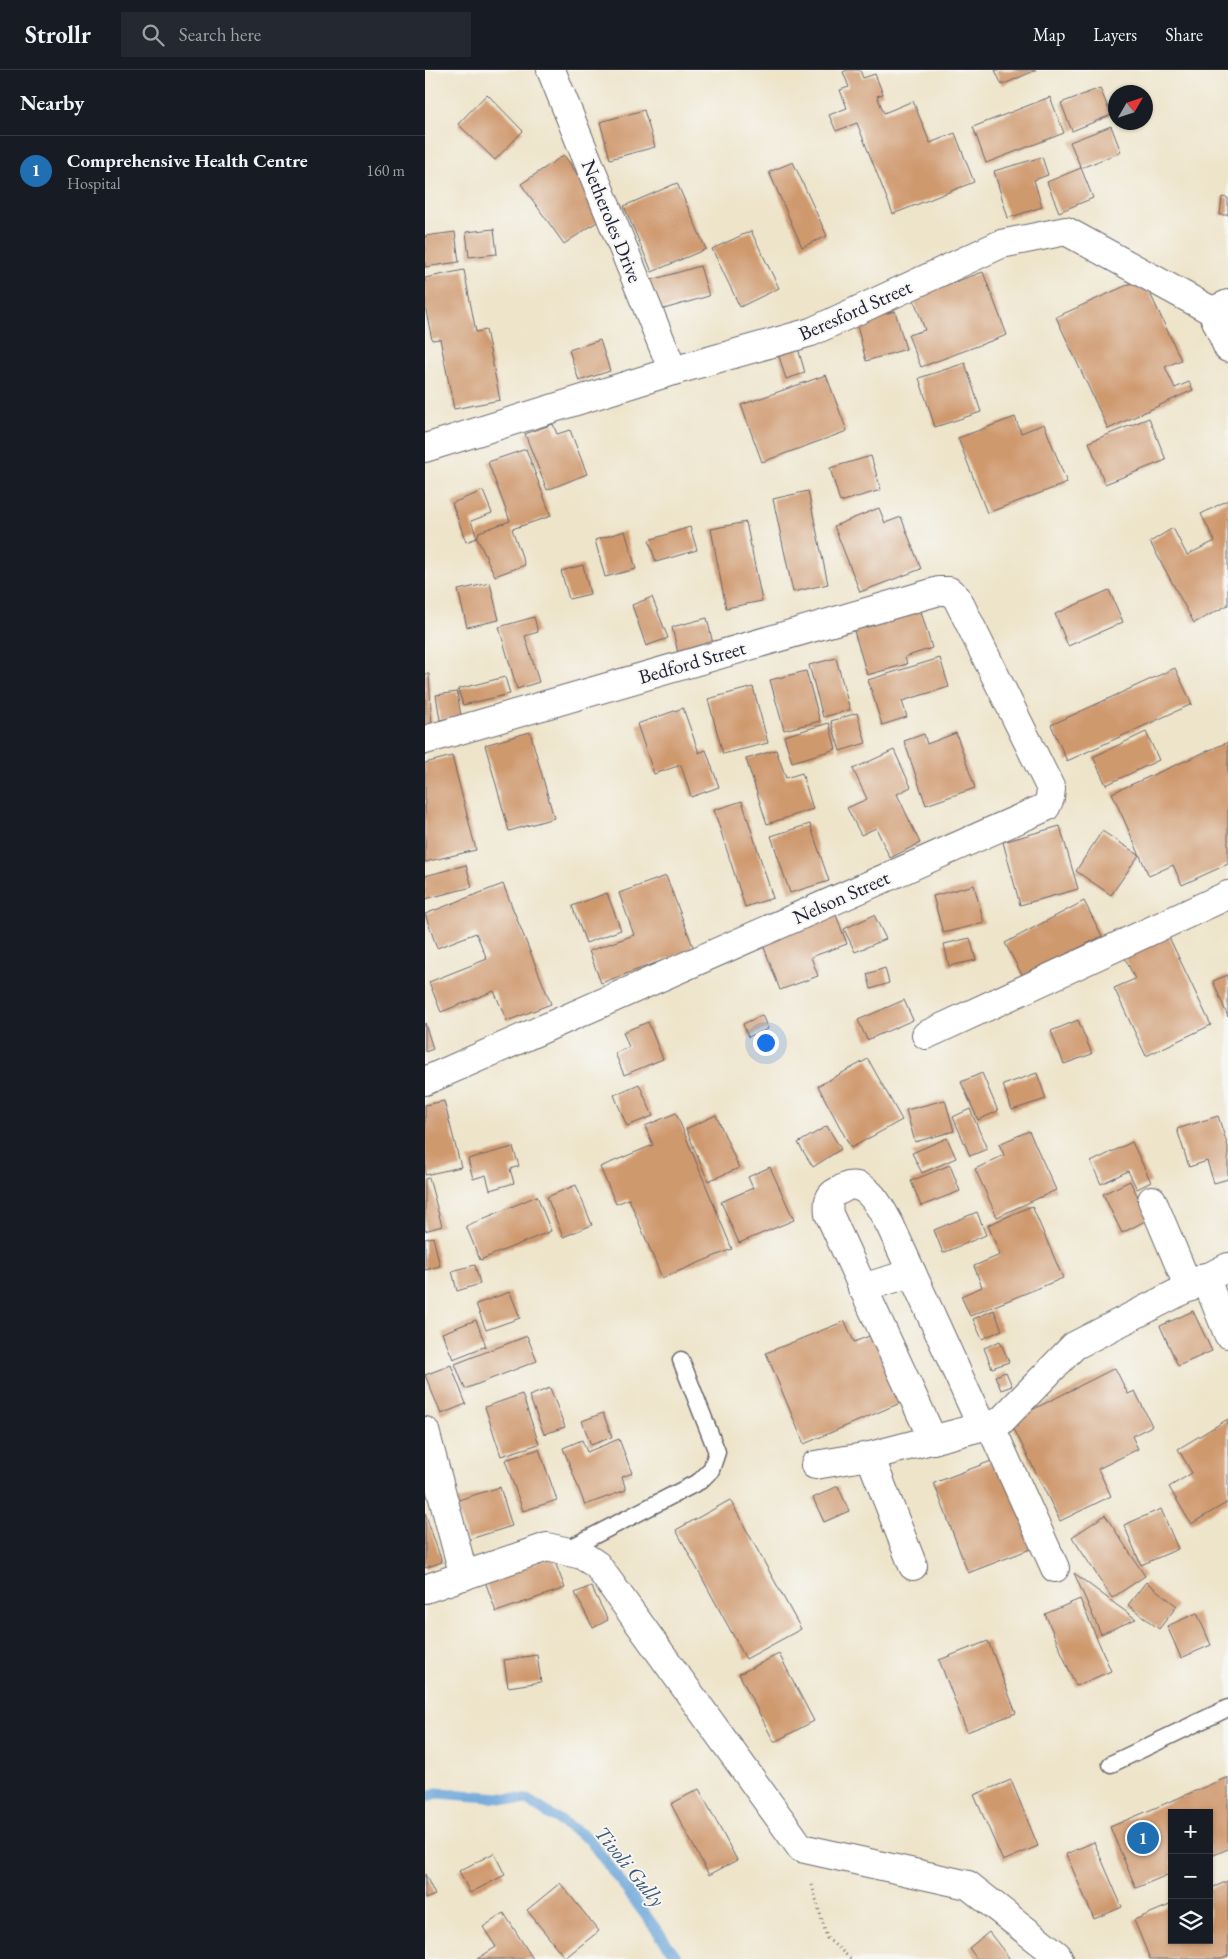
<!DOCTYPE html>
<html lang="en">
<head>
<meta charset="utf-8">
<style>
  body { margin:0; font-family:"EB Garamond",serif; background:#242831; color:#f1f3f6 }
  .controls { position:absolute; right:15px; bottom:15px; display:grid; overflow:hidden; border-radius:0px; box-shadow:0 1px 4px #0004 }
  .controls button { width:45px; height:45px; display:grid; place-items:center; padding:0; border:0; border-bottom:1px solid #363941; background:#171b24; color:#f1f3f6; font:25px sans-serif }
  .compass { position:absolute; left:683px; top:15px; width:45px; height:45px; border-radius:50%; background:#171b24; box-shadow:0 1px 4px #0004; rotate:51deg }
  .you { position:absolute; left:340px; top:972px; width:18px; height:18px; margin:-12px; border:4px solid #fff; border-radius:50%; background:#1a73e8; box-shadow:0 0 0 8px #1a73e833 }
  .badge { display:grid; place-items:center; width:32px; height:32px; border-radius:50%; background:#1f6fb2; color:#fff; font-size:16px; font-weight:700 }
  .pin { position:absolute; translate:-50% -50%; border:2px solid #fff; box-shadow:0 1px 5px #0006 }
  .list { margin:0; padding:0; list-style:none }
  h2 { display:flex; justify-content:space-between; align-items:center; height:65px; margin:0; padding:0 20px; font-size:21px }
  h2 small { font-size:16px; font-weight:400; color:#9ea1a6 }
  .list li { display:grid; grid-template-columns:32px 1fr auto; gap:15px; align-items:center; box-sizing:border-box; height:70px; padding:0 20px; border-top:1px solid #363941 }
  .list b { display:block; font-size:19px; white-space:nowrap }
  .list p { margin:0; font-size:16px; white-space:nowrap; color:#9ea1a6 }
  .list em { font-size:16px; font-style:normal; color:#9ea1a6 }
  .icon { flex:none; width:28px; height:28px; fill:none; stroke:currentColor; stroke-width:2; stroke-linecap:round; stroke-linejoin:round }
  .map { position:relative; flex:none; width:803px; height:1889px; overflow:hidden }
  header { display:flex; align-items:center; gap:30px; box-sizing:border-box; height:70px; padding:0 25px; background:#171b24; border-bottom:1px solid #363941 }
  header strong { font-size:24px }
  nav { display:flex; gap:28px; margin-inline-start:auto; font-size:18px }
  .search { width:350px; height:45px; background:#242831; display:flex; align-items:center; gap:12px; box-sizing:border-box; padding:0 18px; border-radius:0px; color:#9ea1a6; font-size:19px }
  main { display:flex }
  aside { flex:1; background:#171b24 }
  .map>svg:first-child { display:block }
</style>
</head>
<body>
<header>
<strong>Strollr</strong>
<div class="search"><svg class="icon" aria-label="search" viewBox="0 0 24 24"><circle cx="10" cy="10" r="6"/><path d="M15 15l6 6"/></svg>Search here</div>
<nav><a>Map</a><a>Layers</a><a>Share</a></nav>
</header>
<main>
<aside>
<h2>Nearby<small></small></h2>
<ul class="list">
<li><span class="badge">1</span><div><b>Comprehensive Health Centre</b><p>Hospital</p></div><em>160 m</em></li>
</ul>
</aside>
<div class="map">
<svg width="803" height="1889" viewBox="0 0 803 1889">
  <rect width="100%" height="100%" fill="#f6f6f2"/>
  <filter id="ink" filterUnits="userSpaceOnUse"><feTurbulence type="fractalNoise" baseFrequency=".02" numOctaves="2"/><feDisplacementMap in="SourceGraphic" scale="10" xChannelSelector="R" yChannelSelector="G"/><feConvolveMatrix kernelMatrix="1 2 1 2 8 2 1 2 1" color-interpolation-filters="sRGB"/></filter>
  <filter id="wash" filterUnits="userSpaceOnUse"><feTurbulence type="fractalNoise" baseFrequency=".0096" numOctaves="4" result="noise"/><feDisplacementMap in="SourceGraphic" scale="20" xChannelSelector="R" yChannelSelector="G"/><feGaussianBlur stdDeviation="1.12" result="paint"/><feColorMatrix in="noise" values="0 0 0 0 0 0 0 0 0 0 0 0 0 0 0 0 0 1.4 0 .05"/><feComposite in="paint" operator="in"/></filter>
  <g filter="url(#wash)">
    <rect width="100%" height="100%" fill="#eee4ca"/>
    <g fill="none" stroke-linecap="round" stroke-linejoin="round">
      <path stroke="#68a3d8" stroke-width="11" d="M 0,1727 L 12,1723 L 102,1730 L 164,1769 L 253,1889"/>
    </g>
    <g id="blocks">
      <g fill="#cf996e">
        <path d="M 422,0 L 435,0 L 438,8 L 450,4 L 458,24 L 452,26 L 459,43 L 488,31 L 505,73 L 530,63 L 549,112 L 468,144 L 432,53 L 411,61 L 404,45 L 422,38 L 415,20 L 424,17 L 418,2 Z"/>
        <path d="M 570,0 L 611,0 L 577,15 Z"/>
        <path d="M 675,18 L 686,45 L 647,61 L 636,33 Z"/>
        <path d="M 62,24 L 98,61 L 70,90 L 33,54 Z"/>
        <path d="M 625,27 L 639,63 L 561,93 L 548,57 Z"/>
        <path d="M 219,40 L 230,77 L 185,89 L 175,52 Z"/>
        <path d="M 686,56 L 696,82 L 656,98 L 645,72 Z"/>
        <path d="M 139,85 L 181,146 L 139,174 L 96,114 Z"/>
        <path d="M 617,87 L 623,105 L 609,110 L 617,137 L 583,148 L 569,101 Z"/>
        <path d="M 368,92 L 402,166 L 377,177 L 344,102 Z"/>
        <path d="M 656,98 L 668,128 L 634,142 L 622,112 Z"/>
        <path d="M 252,113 L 281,179 L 227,202 L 199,136 Z"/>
        <path d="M 797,127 L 803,128 L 803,145 L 795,145 Z"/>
        <path d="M 69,159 L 72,184 L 44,187 L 41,162 Z"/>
        <path d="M 326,161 L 354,218 L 315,237 L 287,179 Z"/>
        <path d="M 30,162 L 34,192 L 0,197 L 0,166 Z"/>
        <path d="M 275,196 L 284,226 L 232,241 L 223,211 Z"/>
        <path d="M 39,200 L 51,262 L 61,260 L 75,330 L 29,339 L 15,269 L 7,270 L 0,236 L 0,208 Z"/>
        <path d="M 558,202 L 582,265 L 496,297 L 483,265 L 500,260 L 488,227 Z"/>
        <path d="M 718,208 L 756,290 L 740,297 L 750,318 L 764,312 L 768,320 L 683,359 L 631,247 Z"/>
        <path d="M 470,241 L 481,279 L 441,291 L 431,252 Z"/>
        <path d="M 175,270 L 185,301 L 154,311 L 144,280 Z"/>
        <path d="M 373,278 L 380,303 L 361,309 L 353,283 Z"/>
        <path d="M 540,293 L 556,342 L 510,357 L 494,308 Z"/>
        <path d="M 401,305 L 422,361 L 337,392 L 316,335 Z"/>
        <path d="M 590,347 L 596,363 L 619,354 L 642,413 L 562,443 L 533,368 Z"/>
        <path d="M 724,348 L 741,390 L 680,414 L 664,372 Z"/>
        <path d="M 128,354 L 132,364 L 145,360 L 162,404 L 122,420 L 100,364 Z"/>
        <path d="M 101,379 L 126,446 L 87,459 L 100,495 L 70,506 L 52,468 L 54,462 L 85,451 L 63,392 Z"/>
        <path d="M 446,386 L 456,420 L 415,432 L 405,398 Z"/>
        <path d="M 58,421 L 67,443 L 46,451 L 52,468 L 41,472 L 27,433 Z"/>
        <path d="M 383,421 L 403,514 L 368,522 L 348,429 Z"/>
        <path d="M 803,430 L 803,535 L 769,553 L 725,472 L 748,458 L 762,485 L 790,471 L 776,444 Z"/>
        <path d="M 454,438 L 460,453 L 476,447 L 496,499 L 435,522 L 409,456 Z"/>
        <path d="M 321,452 L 337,531 L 301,538 L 286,459 Z"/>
        <path d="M 265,457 L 272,480 L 231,492 L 224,470 Z"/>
        <path d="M 200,461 L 211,499 L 180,507 L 170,470 Z"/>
        <path d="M 158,495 L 165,524 L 144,529 L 136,501 Z"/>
        <path d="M 65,513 L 74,550 L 42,557 L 33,520 Z"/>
        <path d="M 684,520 L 698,552 L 643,576 L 630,544 Z"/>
        <path d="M 227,527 L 243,568 L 221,576 L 207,535 Z"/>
        <path d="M 494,535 L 507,578 L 480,587 L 482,594 L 442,605 L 427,554 Z"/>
        <path d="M 109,547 L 113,562 L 100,566 L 114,612 L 92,619 L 74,557 Z"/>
        <path d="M 282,548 L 288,574 L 253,583 L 247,557 Z"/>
        <path d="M 411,588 L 425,640 L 398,647 L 384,595 Z"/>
        <path d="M 515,588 L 524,617 L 477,631 L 482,647 L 457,655 L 443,610 Z"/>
        <path d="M 750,598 L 767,634 L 642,691 L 626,655 Z"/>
        <path d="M 381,601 L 395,651 L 359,660 L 345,610 Z"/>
        <path d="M 0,604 L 4,604 L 7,655 L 0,655 Z"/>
        <path d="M 80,607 L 85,624 L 38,635 L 33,619 Z"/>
        <path d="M 328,617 L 343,673 L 298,684 L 283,629 Z"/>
        <path d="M 32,622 L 36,646 L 15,650 L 11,625 Z"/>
        <path d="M 258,638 L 274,683 L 281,680 L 294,717 L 266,727 L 256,695 L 229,704 L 212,654 Z"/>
        <path d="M 432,643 L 441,673 L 415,681 L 406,651 Z"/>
        <path d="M 404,653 L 411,679 L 367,692 L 359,666 Z"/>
        <path d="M 105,662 L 129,748 L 84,761 L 60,675 Z"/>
        <path d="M 721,662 L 734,690 L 681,715 L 668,687 Z"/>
        <path d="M 531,663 L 550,718 L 501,735 L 479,671 L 499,664 L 502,674 Z"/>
        <path d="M 803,672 L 803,794 L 757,815 L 748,795 L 724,806 L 687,723 Z"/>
        <path d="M 351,680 L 361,708 L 377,703 L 388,739 L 342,754 L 321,689 Z"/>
        <path d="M 469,680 L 486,717 L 472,724 L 495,773 L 465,788 L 451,758 L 436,765 L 422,738 L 442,729 L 428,699 Z"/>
        <path d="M 27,686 L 51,780 L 0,792 L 0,693 Z"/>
        <path d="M 317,731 L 348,828 L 320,837 L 289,740 Z"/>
        <path d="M 385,754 L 404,811 L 365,823 L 346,766 Z"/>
        <path d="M 635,756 L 653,819 L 595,835 L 578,772 Z"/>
        <path d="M 677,761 L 714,785 L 686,825 L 651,801 Z"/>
        <path d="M 41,795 L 47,817 L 0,829 L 0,806 Z"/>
        <path d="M 241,806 L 269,879 L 176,913 L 164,881 L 209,865 L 194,823 Z"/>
        <path d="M 78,814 L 126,934 L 82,951 L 69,921 L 16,942 L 4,912 L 62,889 L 51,863 L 12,878 L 0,844 Z"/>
        <path d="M 549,815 L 559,853 L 518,863 L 508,826 Z"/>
        <path d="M 182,823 L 196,860 L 161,873 L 147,836 Z"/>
        <path d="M 659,831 L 677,866 L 598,907 L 580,873 Z"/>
        <path d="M 411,845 L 422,874 L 386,887 L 393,906 L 355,920 L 337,872 Z"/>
        <path d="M 449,845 L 461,869 L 430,882 L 419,859 Z"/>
        <path d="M 743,865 L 786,955 L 721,986 L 689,918 L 710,909 L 699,886 Z"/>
        <path d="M 545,868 L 551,890 L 524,896 L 519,874 Z"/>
        <path d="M 460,898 L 464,913 L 446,919 L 442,904 Z"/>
        <path d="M 803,905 L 803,947 L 788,911 Z"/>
        <path d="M 479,930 L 488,950 L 442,970 L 433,950 Z"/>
        <path d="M 337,945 L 343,959 L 323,967 L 318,954 Z"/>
        <path d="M 653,950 L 667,984 L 639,994 L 626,961 Z"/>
        <path d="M 223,952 L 238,989 L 199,1005 L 190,983 L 204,977 L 198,962 Z"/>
        <path d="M 0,953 L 8,979 L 0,982 Z"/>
        <path d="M 443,989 L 477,1050 L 426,1078 L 393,1016 Z"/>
        <path d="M 557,1003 L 573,1041 L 553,1050 L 536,1012 Z"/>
        <path d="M 612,1003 L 621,1029 L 587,1040 L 578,1015 Z"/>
        <path d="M 214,1014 L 228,1046 L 202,1056 L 189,1025 Z"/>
        <path d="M 520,1030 L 529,1061 L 490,1072 L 481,1040 Z"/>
        <path d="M 19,1031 L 36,1097 L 0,1105 L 0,1035 Z"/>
        <path d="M 545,1039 L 562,1079 L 545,1086 L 528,1047 Z"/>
        <path d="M 251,1043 L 307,1179 L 237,1208 L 204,1129 L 191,1134 L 175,1097 L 228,1075 L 220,1056 Z"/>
        <path d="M 291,1045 L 314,1098 L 283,1111 L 261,1059 Z"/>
        <path d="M 793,1046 L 803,1077 L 803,1109 L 789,1113 L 782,1091 L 764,1097 L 752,1059 Z"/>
        <path d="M 402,1056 L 416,1079 L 388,1097 L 373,1073 Z"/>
        <path d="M 604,1061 L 631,1120 L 572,1147 L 550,1099 L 579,1085 L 574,1074 Z"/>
        <path d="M 522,1068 L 531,1088 L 497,1103 L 487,1083 Z"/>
        <path d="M 707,1072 L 726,1112 L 712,1119 L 703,1101 L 676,1114 L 666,1092 Z"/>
        <path d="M 88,1077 L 94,1096 L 85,1099 L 89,1113 L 65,1120 L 61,1105 L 48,1109 L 43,1089 Z"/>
        <path d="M 525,1095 L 535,1121 L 496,1136 L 486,1111 Z"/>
        <path d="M 345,1097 L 369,1150 L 314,1173 L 296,1132 L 328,1118 L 323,1107 Z"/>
        <path d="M 4,1108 L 17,1156 L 0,1161 L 0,1109 Z"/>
        <path d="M 705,1111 L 724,1149 L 697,1163 L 678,1124 Z"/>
        <path d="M 151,1115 L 167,1155 L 138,1167 L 122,1127 Z"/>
        <path d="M 112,1126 L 126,1161 L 55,1190 L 41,1156 Z"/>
        <path d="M 607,1136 L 638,1208 L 545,1246 L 536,1226 L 557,1217 L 549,1196 L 575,1185 L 563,1155 Z"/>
        <path d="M 552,1142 L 561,1165 L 518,1183 L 509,1160 Z"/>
        <path d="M 8,1167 L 15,1196 L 0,1200 L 0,1169 Z"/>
        <path d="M 50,1195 L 55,1214 L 32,1221 L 27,1201 Z"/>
        <path d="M 85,1222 L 95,1248 L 61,1260 L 51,1234 Z"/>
        <path d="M 569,1240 L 577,1260 L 557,1269 L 548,1249 Z"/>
        <path d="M 768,1241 L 787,1281 L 753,1296 L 735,1256 Z"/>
        <path d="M 51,1250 L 61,1276 L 28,1289 L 17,1263 Z"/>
        <path d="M 420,1251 L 429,1272 L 452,1263 L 480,1331 L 379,1374 L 341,1283 Z"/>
        <path d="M 102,1266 L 112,1291 L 40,1319 L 30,1294 Z"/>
        <path d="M 575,1271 L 584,1292 L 567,1298 L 559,1278 Z"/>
        <path d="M 26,1295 L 41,1334 L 16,1344 L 0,1305 Z"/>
        <path d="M 690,1298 L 703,1324 L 710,1321 L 727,1356 L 707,1366 L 713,1379 L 673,1399 L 686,1426 L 635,1451 L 585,1351 Z"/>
        <path d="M 581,1302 L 587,1316 L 576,1320 L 570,1306 Z"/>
        <path d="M 125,1318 L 140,1357 L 119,1364 L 104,1326 Z"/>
        <path d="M 97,1324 L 114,1374 L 76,1386 L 60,1337 Z"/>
        <path d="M 178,1343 L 187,1367 L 166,1375 L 157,1351 Z"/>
        <path d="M 803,1349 L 803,1432 L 766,1454 L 744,1417 L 767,1403 L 753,1379 Z"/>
        <path d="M 194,1369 L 207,1403 L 197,1407 L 201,1420 L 160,1435 L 138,1378 L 157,1370 L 162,1382 Z"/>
        <path d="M 114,1379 L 132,1430 L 98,1441 L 80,1390 Z"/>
        <path d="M 574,1388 L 616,1475 L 543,1503 L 509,1413 Z"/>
        <path d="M 413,1416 L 424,1441 L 399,1452 L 388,1428 Z"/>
        <path d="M 75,1417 L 87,1456 L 42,1470 L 30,1431 Z"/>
        <path d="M 305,1430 L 376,1559 L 321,1589 L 251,1460 Z"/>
        <path d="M 736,1439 L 753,1479 L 716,1495 L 699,1455 Z"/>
        <path d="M 0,1443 L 17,1492 L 0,1498 Z"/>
        <path d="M 680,1445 L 720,1506 L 687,1528 L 647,1467 Z"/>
        <path d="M 128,1487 L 140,1518 L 71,1542 L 60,1511 Z"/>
        <path d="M 649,1503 L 693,1536 L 711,1549 L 676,1564 Z"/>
        <path d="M 721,1512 L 752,1536 L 734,1559 L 703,1535 Z"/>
        <path d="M 166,1516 L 183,1550 L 168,1558 L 150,1523 Z"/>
        <path d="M 655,1529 L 686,1601 L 651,1616 L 620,1544 Z"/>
        <path d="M 772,1543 L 786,1575 L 756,1588 L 742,1556 Z"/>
        <path d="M 563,1571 L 591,1643 L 542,1662 L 514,1590 Z"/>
        <path d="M 354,1584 L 389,1651 L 349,1672 L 314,1604 Z"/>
        <path d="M 112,1585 L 116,1612 L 83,1617 L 79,1590 Z"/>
        <path d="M 803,1707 L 803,1779 L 784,1787 L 784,1743 L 747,1743 L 747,1803 L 711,1818 L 685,1757 Z"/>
        <path d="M 586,1710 L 613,1776 L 578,1791 L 549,1725 Z"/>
        <path d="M 274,1719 L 312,1790 L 284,1805 L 246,1734 Z"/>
        <path d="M 669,1772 L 697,1837 L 669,1849 L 641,1784 Z"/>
        <path d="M 69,1783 L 80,1805 L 45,1823 L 34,1801 Z"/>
        <path d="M 0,1804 L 10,1825 L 0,1829 Z"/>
        <path d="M 803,1811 L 803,1886 L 797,1889 L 725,1889 L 709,1850 L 747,1834 L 747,1870 L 784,1870 L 784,1819 Z"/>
        <path d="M 135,1813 L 174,1861 L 140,1888 L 102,1840 Z"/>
        <path d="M 79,1843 L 108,1889 L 52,1889 L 71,1877 L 58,1857 Z"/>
        <path d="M 564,1862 L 585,1889 L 552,1889 L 544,1878 Z"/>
      </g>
    </g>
  </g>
  <g filter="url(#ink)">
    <use href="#blocks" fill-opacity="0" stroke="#69666d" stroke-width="1"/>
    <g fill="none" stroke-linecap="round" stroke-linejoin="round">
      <defs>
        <g id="service">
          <path d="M 141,1480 L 275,1411 L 286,1400 L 292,1382 L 256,1290"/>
          <path d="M 686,1694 L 803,1638"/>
        </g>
        <g id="minor">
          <path d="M 126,0 L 248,301"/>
          <path d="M 803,234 L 787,241 L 803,278"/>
          <path d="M 0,378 L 248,301 L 386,262 L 576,174 L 641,161 L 787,241"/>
          <path d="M 0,670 L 514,521 L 524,521 L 532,528 L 626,719 L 625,728 L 621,737 L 0,1011"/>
          <path d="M 501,965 L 803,825"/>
          <path d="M 727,1130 L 764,1218"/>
          <path d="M 780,1207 L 803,1264"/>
          <path d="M 437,1218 L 487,1203"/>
          <path d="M 565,1355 L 630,1498"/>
          <path d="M 0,1361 L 39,1506"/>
          <path d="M 508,1370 L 404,1144 C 403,1134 402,1126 413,1121 C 416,1120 420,1117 423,1116 C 444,1111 458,1142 466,1157 L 557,1357"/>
          <path d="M 445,1386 L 488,1496"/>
          <path d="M 390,1395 L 445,1386 L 575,1352 L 649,1276 L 803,1197"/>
          <path d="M 0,1519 L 122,1477 L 157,1485 L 172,1495 L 376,1778 L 543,1815 L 632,1885 L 634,1889"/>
        </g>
      </defs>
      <use href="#service" stroke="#69666d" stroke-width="19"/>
      <use href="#minor" stroke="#69666d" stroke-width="30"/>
      <path stroke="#69666d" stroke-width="3" stroke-dasharray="1 4" stroke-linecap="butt" d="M 387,1815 L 402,1868 L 426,1889"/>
      <use href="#service" stroke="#fff" stroke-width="16"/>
      <use href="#minor" stroke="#fff" stroke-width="28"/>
    </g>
  </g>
  <g text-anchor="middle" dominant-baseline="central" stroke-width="4" stroke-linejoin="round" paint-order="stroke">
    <g font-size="20" fill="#22223b" stroke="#f6f6f2">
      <text transform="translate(187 151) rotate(68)">Netheroles Drive</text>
      <text transform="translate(430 240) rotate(-24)">Beresford Street</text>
      <text transform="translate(267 592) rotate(-16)">Bedford Street</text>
      <text transform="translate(416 827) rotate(-24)">Nelson Street</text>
    </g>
    <g font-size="21" font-style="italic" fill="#3e567a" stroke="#f6f6f2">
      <text transform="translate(205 1796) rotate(51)">Tivoli Gully</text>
    </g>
  </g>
</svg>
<div class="controls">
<button>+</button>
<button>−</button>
<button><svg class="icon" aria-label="layers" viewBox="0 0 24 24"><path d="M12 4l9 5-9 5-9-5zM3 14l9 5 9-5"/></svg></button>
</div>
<svg class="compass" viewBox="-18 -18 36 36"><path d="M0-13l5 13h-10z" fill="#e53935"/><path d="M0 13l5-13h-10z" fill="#9ea1a6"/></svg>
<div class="you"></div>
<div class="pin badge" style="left:718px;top:1768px">1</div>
</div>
</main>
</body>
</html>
